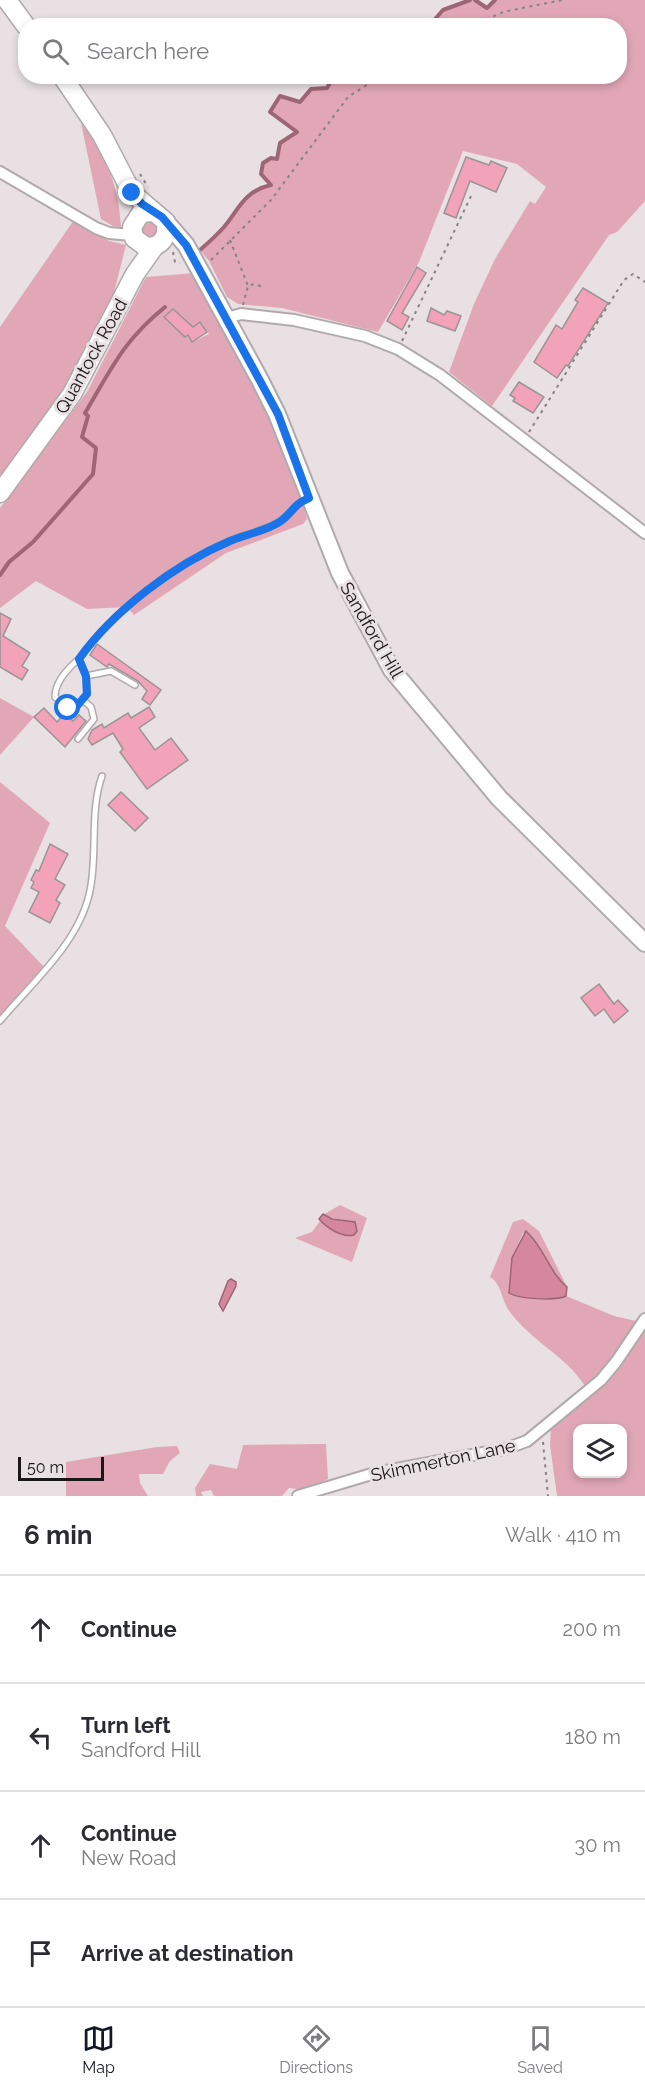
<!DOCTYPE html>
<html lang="en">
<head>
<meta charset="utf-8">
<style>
  body { margin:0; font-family:Raleway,sans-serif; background:#f2f2f3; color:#2b2b33 }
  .controls { position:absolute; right:18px; bottom:18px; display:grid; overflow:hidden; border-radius:12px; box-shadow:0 3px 9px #0003 }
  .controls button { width:54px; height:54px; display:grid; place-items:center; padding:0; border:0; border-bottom:2px solid #e1e1e2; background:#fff; color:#2b2b33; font:30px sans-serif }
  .scale { position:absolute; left:18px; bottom:15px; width:86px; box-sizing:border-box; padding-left:6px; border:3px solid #191717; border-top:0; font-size:16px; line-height:21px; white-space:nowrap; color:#191717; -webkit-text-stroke:4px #e8e0e2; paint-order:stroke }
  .stop { position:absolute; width:18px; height:18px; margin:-14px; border:4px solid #1a73e8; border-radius:50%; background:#fff }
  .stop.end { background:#1a73e8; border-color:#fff; box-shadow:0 2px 6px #0008 }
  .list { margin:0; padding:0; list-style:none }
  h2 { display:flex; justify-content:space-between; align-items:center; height:78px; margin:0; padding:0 24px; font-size:26px }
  h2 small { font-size:20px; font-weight:400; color:#7c7c81 }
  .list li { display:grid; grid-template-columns:39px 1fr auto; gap:18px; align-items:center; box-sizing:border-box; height:108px; padding:0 24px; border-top:2px solid #e1e1e2 }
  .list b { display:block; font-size:22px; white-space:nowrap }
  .list p { margin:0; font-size:20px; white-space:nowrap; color:#7c7c81 }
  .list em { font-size:20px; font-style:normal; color:#7c7c81 }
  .icon { flex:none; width:33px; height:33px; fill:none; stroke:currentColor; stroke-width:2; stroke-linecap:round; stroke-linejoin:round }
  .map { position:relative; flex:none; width:645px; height:1496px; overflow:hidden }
  .search { position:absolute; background:#fff; box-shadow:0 3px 9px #0003; left:18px; right:18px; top:18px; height:66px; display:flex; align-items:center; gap:15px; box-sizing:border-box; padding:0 21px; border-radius:24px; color:#7c7c81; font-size:22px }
  .sheet { height:510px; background:#fff }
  nav { display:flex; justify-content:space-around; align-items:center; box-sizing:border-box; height:84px; border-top:2px solid #e1e1e2; background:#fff; font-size:16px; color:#7c7c81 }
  nav a { display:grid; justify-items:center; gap:3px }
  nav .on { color:#111827 }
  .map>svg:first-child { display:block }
</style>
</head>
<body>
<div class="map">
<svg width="645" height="1496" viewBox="0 0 645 1496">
  <rect width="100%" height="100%" fill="#e8e0e2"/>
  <g fill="#e1a7b7" fill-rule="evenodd">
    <path d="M 470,0 L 475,0 L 487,8 L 495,0 L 645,0 L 645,201 L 617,232 L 609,235 L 492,406 L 449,372 L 474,304 L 495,259 L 530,201 L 535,204 L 546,187 L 517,164 L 463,151 L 419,262 L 378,332 L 282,308 L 238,304 L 227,297 L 209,261 L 200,250 C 208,243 216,236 224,227 C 240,209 243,192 270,185 L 261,174 L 263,163 L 271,158 L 277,158 L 280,143 L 297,132 L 270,112 L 280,96 L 300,101 L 311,89 L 327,88 L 334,77 L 620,76 L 620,26 L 429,25 L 443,10 Z"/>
    <path d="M 81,123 C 107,158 118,183 121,227 L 113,226 L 101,219 Z"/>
    <path d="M 74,220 L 109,241 L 126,245 L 110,308 L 45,421 L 0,478 L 0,327 Z"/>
    <circle cx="150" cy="229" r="8"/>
    <path d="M 194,273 L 233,340 L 244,371 L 257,389 L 300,492 L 307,519 L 303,524 L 226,553 L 134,615 L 127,607 L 87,609 L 36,581 L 0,608 L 0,508 L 87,392 L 146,277 ZM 173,309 L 193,327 L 201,322 L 209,334 L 192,342 L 188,335 L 185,336 L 165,318 Z"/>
    <path d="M 0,698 L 34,717 L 0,755 Z"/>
    <path d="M 0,782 L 50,823 L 5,926 L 45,968 L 0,1021 Z"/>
    <path d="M 340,1205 L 367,1218 L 352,1262 L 295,1238 L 312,1232 L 320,1221 L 346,1236 L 355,1222 L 321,1216 Z"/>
    <path d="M 523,1219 L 539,1231 L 567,1287 L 557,1278 L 530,1235 L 523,1233 L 512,1258 L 509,1293 L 518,1297 L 550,1299 L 566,1296 L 614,1316 L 636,1321 L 616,1356 L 585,1386 C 566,1356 531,1341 510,1312 C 501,1300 502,1284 490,1277 L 513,1222 Z"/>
    <path d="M 645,1328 L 645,1496 L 557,1496 L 550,1445 L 551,1427 L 614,1372 ZM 578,1428 L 622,1428 L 622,1474 L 578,1474 Z"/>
    <path d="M 326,1444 L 328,1479 L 305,1490 L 289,1488 L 282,1496 L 214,1496 L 211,1490 L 201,1492 L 203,1496 L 196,1496 L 195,1488 L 210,1464 L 237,1469 L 243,1445 Z"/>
    <path d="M 177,1446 L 180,1453 L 170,1461 L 163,1474 L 139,1474 L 140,1483 L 148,1496 L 66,1496 L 66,1462 L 157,1447 Z"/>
  </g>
  <g fill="#d5879e" stroke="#9d6576" stroke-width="1.5">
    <path d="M 323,1214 L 332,1219 L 355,1222 L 357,1231 L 354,1235 C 342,1238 327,1228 319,1219 Z"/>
    <path d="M 526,1231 C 544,1247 549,1272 567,1287 L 566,1296 C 557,1301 518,1299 509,1293 L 512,1258 Z"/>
    <path d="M 231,1279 L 236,1282 L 236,1286 L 223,1311 L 219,1304 L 228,1281 Z"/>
  </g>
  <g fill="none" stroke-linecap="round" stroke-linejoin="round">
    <g stroke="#9d6576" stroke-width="4">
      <path d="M 475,0 L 487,8 L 495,0"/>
      <path d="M 429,26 L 443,10 L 470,0"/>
      <path d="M 200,250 C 208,243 217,235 224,227 C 239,209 244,191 271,185 L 261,174 L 263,163 L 271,158 L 277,159 L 280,143 L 297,132 L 270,112 L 280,96 L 300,102 L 311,89 L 327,88 L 334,76"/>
      <path d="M 0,575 L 9,562 L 33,542 L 93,474 L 96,448 L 82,437 L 88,416 L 85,413 C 112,368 123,341 165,307"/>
    </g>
  </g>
  <g fill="#f2a2b9" stroke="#9b9496" stroke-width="1.5">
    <path d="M 466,157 L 489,165 L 491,161 L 507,168 L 496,192 L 470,181 L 456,218 L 444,213 Z"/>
    <path d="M 417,267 L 426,273 L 402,313 L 409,317 L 402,330 L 387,321 Z"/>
    <path d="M 583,288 L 608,303 L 568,366 L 566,365 L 557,378 L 534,362 L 556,325 L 562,329 L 578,302 L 575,300 Z"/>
    <path d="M 431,308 L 444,315 L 447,311 L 461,316 L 455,331 L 427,321 Z"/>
    <path d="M 173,309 L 193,327 L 200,322 L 207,332 L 192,342 L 188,335 L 185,337 L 164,317 Z"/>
    <path d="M 519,382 L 544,397 L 533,413 L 513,401 L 515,398 L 510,395 Z"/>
    <path d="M 0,613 L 11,619 L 3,636 L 30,653 L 22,666 L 28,670 L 22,680 L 0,667 Z"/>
    <path d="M 97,644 L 161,690 L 150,705 L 142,699 L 147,691 L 138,681 L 109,664 L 107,667 L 90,655 Z"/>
    <path d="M 149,707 L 155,717 L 139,728 L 155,750 L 171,738 L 188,760 L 147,789 L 120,752 L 123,749 L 113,733 L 92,745 L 88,739 L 92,730 L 102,724 L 104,728 L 128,713 L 131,718 Z"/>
    <path d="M 44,708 L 57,722 L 65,713 L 73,721 L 79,715 L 86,721 L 65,747 L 34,717 Z"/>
    <path d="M 121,792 L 148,818 L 135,831 L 108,805 Z"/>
    <path d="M 50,844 L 68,854 L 55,879 L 65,885 L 56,900 L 60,903 L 50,923 L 29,912 L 39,892 L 31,888 L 34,882 L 31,880 L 36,870 L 39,871 Z"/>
    <path d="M 599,984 L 614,1004 L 618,1000 L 628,1011 L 614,1023 L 604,1009 L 595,1016 L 581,998 Z"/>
  </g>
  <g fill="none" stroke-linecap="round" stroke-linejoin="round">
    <defs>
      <g id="service">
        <path d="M 79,659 C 67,669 55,682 55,697 L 68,708 L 76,707 L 87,694 L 86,676 L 79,659 C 115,609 173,566 229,541 C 245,534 264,531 280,521 C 291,514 292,506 307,498"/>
        <path d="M 86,676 L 111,671 L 135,685"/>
        <path d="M 78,739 L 94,719 L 91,707 L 84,701"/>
        <path d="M 0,1021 C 33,981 83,940 91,885 C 97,849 90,810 102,776"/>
      </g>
      <g id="minor">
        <path d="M 0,172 L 96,228 L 109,233 L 132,235"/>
        <path d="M 227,318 L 241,314 L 294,320 L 365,336 L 398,349 L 440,375 L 645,533"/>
        <path d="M 298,1496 L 375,1473 L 505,1449 L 527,1441 L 601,1380 L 616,1362 L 645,1319"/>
      </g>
      <path id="secondary" d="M 166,222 L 186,245 L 260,380 L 277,414 L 340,573 L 392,670 L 499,798 L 645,943"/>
      <g id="primary">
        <path d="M 7,0 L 26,26"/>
        <path d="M 62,76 L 102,135 L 132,193 L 166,222 C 168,237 162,247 146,247 L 134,238 L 132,227 L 141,213 L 153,212"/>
        <path d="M 0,493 L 72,394 L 135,274 L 154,247"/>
      </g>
    </defs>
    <use href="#service" stroke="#b1a9ab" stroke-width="8"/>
    <use href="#minor" stroke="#b1a9ab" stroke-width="14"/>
    <use href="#secondary" stroke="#b1a9ab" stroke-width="20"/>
    <use href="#primary" stroke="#b1a9ab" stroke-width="21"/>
    <g stroke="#878283" stroke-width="2" stroke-dasharray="3 4.5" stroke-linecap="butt">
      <path d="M 473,26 L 503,12 L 562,0"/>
      <path d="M 140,174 L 148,187"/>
      <path d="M 230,240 L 248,286"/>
      <path d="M 173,252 L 175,262 L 180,263"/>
      <path d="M 211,260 L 271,200 L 348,97 L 381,76"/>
      <path d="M 243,305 L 248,286 L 254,284 L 263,287"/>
      <path d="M 402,341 L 472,194"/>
      <path d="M 529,432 L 624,280 L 633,274 L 645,282"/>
      <path d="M 543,1442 L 548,1496"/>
    </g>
    <use href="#service" stroke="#fff" stroke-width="5"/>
    <use href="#minor" stroke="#fff" stroke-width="10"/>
    <use href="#secondary" stroke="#fff" stroke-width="16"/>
    <use href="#primary" stroke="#fff" stroke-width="18"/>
  </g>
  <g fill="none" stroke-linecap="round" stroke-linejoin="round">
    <path stroke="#1a73e8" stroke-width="8" d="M 68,708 L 76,707 L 87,694 L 86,676 L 79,659 C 113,611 175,564 230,541 C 246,534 267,531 281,521 C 293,512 293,505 309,498 L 278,414 L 186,245 L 162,217 L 142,204 L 132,193"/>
  </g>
  <g text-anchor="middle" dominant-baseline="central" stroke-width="6" stroke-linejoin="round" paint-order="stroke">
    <g font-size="18" fill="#191717" stroke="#e8e0e2">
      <text transform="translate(91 356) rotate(-61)">Quantock Road</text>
      <text transform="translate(372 630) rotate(60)">Sandford Hill</text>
      <text transform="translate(443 1460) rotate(-12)">Skimmerton Lane</text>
    </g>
  </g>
</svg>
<div class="controls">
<button><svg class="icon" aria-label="layers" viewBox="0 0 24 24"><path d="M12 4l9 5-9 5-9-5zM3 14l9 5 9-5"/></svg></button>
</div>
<div class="scale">50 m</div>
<div class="stop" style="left:68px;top:708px"></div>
<div class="stop end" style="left:132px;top:193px"></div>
<div class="search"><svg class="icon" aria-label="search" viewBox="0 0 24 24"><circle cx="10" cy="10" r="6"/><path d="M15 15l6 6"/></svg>Search here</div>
</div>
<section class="sheet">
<h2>6 min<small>Walk · 410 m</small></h2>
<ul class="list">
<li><svg class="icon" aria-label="ahead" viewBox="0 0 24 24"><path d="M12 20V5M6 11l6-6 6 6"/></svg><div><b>Continue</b></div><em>200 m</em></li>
<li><svg class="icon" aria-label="left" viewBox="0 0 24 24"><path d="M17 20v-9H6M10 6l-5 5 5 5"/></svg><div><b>Turn left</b><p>Sandford Hill</p></div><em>180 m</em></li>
<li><svg class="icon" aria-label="ahead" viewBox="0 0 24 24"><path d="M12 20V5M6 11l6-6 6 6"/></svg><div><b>Continue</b><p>New Road</p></div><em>30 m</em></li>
<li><svg class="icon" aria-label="arrive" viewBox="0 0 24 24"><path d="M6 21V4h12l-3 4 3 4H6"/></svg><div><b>Arrive at destination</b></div></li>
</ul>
</section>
<nav>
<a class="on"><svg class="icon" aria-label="map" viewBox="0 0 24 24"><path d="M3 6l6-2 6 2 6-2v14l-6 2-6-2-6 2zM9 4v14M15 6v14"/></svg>Map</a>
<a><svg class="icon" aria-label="directions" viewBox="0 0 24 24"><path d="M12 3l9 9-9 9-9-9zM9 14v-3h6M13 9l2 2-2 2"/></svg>Directions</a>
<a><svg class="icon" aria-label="saved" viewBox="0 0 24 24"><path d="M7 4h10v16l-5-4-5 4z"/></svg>Saved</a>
</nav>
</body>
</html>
